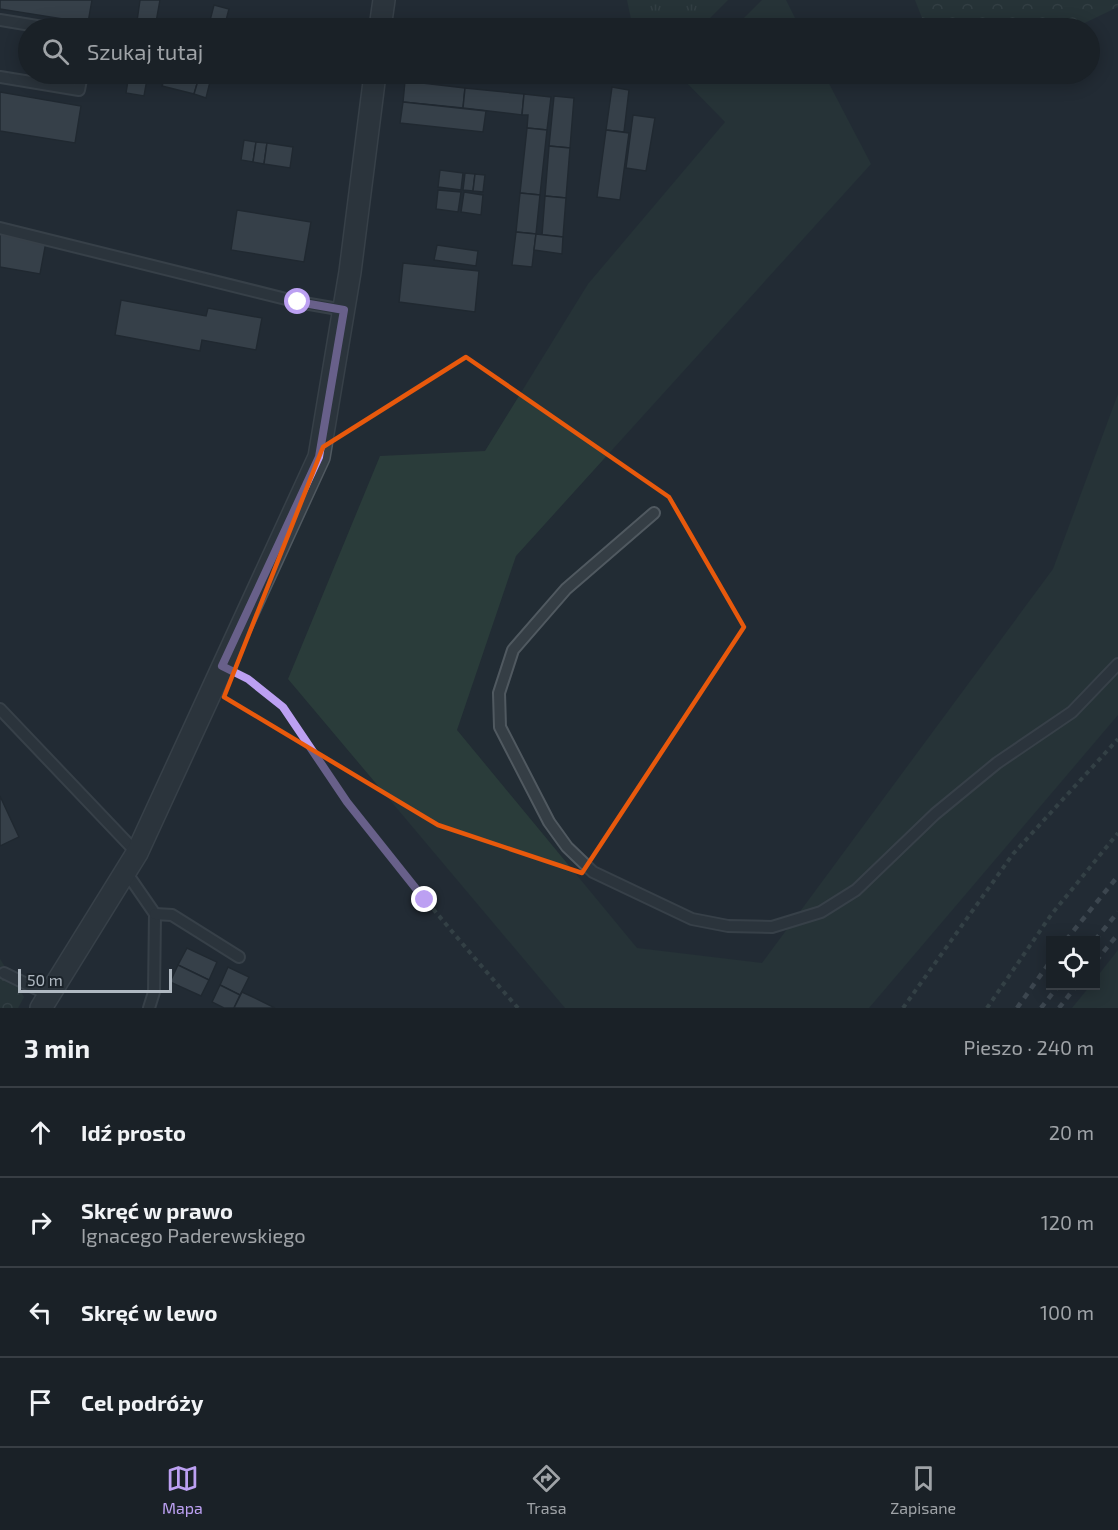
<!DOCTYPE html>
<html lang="pl">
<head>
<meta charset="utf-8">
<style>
  body { margin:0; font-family:"Exo 2",sans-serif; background:#272e33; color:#f1f3f6 }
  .controls { position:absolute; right:18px; bottom:18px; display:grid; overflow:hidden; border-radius:0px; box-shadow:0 3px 15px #0003 }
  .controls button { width:54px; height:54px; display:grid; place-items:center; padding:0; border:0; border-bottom:2px solid #383e44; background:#1a2127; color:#f1f3f6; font:30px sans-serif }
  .scale { position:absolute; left:18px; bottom:15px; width:154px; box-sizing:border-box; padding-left:6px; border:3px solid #b0b9c2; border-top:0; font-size:16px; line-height:21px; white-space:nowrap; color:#b0b9c2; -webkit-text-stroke:4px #1b232a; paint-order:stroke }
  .stop { position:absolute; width:18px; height:18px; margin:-14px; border:4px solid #bca0f2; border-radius:50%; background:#fff }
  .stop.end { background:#bca0f2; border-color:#fff; box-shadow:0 2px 6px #0008 }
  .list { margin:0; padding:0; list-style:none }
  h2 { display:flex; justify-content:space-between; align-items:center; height:78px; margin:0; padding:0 24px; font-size:26px }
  h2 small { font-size:20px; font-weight:400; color:#9fa3a7 }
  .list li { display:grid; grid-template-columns:39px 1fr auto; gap:18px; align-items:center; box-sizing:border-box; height:90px; padding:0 24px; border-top:2px solid #383e44 }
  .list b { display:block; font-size:22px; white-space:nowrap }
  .list p { margin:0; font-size:20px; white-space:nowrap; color:#9fa3a7 }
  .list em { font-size:20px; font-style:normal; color:#9fa3a7 }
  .icon { flex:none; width:33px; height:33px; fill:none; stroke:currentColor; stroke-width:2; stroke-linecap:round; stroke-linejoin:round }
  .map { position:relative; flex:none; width:1118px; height:1008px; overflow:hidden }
  .search { position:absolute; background:#1a2127; box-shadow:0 3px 15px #0003; left:18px; right:18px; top:18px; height:66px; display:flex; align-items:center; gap:15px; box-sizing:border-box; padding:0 21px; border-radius:33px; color:#9fa3a7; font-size:22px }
  .sheet { height:438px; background:#1a2127 }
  nav { display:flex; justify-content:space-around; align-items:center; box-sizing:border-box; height:84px; border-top:2px solid #383e44; background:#1a2127; font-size:16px; color:#9fa3a7 }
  nav a { display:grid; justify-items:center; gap:3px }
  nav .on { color:#bca0f2 }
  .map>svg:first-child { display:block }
</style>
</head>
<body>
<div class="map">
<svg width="1118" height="1008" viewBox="0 0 1118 1008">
  <defs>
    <pattern id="forest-crowns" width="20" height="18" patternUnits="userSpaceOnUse" patternTransform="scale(1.5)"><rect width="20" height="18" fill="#2a3c3a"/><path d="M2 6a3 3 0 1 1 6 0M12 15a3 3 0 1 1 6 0" fill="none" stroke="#465655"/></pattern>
    <pattern id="park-tufts" width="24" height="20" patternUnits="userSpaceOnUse" patternTransform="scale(1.5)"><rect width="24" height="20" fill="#2a3c3a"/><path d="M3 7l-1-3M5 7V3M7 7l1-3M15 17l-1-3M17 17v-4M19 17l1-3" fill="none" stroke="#465655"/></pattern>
  </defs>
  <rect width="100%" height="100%" fill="#222c34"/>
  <g fill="#2a3c3a">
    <path d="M 762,0 L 786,0 L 800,28 L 734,28 Z"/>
    <path d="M 690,74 L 824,74 L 871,164 L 516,556 L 457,730 L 637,948 L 762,963 L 1053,569 L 1118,394 L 1118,715 L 869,1008 L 565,1008 L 288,679 L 380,456 L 485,451 L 588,284 L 725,122 L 684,80 Z"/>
    <path d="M 1118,950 L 1118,1008 L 1072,1008 L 1090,986 L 1096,986 L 1096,978 Z"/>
  </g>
  <g fill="url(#forest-crowns)">
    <path d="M 915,0 L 1118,0 L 1118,7 L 1074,28 L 926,28 Z"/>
    <path d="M 0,959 L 24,997 L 18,1008 L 0,1008 Z"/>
  </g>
  <path fill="url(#park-tufts)" d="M 627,0 L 728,0 L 700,28 L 633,28 Z"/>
  <g fill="#4e5963" stroke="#1d252c" stroke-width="1.5">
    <path d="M 0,0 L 92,0 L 88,23 L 0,9 Z"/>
    <path d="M 140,0 L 160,0 L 155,28 L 136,28 Z"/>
    <path d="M 214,5 L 229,9 L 224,28 L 208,28 Z"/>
    <path d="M 129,74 L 148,74 L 144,96 L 126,93 Z"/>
    <path d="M 166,74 L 200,74 L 194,94 L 162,86 Z"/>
    <path d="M 200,74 L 212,74 L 206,98 L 194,94 Z"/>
    <path d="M 405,81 L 465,88 L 463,108 L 403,102 Z"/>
    <path d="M 612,87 L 629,90 L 624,132 L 606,130 Z"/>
    <path d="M 465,88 L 524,94 L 522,115 L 463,108 Z"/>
    <path d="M 0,92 L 81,106 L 75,143 L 0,131 Z"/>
    <path d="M 524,94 L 551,97 L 547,130 L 527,128 L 528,115 L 522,115 Z"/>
    <path d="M 554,96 L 574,98 L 570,148 L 549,146 Z"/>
    <path d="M 403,102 L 486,111 L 483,132 L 400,123 Z"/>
    <path d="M 633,115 L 655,118 L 646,171 L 626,168 Z"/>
    <path d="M 527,128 L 547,130 L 540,195 L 520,193 Z"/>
    <path d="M 606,130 L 629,133 L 620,200 L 597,197 Z"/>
    <path d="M 244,140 L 256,142 L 253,162 L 241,160 Z"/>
    <path d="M 256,142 L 267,143 L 264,164 L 253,162 Z"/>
    <path d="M 267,143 L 293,147 L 290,168 L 264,164 Z"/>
    <path d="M 549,146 L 570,148 L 566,198 L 545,196 Z"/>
    <path d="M 440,170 L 463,173 L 461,190 L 438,187 Z"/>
    <path d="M 465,173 L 475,174 L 473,191 L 463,190 Z"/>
    <path d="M 475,174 L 485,175 L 483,192 L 473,191 Z"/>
    <path d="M 438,190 L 461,192 L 458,212 L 436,209 Z"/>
    <path d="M 464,192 L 483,195 L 481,215 L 461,212 Z"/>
    <path d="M 520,193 L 540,195 L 536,234 L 516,232 Z"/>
    <path d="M 545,196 L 566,198 L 563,237 L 542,235 Z"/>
    <path d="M 237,210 L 311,222 L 304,262 L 231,250 Z"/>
    <path d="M 516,232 L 536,234 L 532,267 L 512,265 Z"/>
    <path d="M 0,233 L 46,242 L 40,274 L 0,267 Z"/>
    <path d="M 536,234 L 563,237 L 562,254 L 534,250 Z"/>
    <path d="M 437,245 L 478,251 L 476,266 L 434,260 Z"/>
    <path d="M 403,263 L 479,271 L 475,312 L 399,302 Z"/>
    <path d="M 121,300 L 206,316 L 208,308 L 262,318 L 256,350 L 202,340 L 200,351 L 115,335 Z"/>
    <path d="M 0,796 L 19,837 L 0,846 Z"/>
    <path d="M 187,948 L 217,962 L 209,980 L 178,965 Z"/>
    <path d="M 178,965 L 209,980 L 201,996 L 170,982 Z"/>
    <path d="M 228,967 L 249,977 L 240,995 L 220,985 Z"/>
    <path d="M 220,985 L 240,995 L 234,1008 L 224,1008 L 212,1002 Z"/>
    <path d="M 242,992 L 255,998 L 275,1008 L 234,1008 Z"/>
  </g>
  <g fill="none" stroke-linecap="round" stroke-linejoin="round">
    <defs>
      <g id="lane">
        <path d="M 0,20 L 49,28"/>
        <path d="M 0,77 L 79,90 L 82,74"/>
        <path d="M 0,228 L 298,302 L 344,310"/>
        <path d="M 654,513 L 566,589 L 513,650 L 499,693 L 500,727 L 549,822 L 567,847 L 593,872 L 692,919 L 728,926 L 772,927 L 821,912 L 856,890 L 935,814 L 997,763 L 1072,712 L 1118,664"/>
        <path d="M 0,709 L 137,853"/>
        <path d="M 126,872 L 155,914 L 154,992 L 149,1008"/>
        <path d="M 155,914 L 172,915 L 239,957"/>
        <path d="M 4,973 L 49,995"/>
      </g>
      <g id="street">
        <path d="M 380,28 L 384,0"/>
        <path d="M 41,1008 L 137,853 L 319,457 L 350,272 L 375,74"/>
      </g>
    </defs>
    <use href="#lane" stroke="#505960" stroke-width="14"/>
    <use href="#street" stroke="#505960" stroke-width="24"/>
    <g stroke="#485959" stroke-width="4" stroke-dasharray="4.5 4.5" stroke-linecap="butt">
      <path d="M 239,675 C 291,701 315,760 349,804 C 403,874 460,942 518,1008"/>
      <path d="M 903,1008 L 1013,854 L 1118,739"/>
      <path d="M 987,1008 L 1051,915 L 1118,833"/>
    </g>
    <use href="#lane" stroke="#353e45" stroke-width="10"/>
    <use href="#street" stroke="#353e45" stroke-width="21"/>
    <g stroke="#5c666f" stroke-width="4.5" stroke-dasharray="6 6" stroke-linecap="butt">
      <path d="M 1066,940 L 1118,876"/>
      <path d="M 1095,940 L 1118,912"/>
      <path d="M 1096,961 L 1118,934"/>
      <path d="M 1017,1008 L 1050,962"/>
      <path d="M 1041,1008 L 1058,986"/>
      <path d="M 1059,1008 L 1076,986"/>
    </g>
  </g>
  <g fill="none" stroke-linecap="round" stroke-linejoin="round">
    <path stroke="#bca0f2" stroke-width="8" d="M 298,302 L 344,310 L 319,457 L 222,666 L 248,679 L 283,707 L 347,802 L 425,900"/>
  </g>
  <path d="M0 0H1118V1008H0ZM 466,357 L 669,497 L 744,627 L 582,873 L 438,825 L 224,697 L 323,447 Z" fill="#222c34" fill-opacity=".55" fill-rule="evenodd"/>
  <path fill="none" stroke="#e8590c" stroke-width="4.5" stroke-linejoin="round" d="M 466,357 L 669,497 L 744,627 L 582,873 L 438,825 L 224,697 L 323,447 Z"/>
</svg>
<div class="controls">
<button><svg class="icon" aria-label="locate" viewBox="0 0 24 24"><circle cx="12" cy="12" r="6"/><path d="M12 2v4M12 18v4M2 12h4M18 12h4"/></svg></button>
</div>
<div class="scale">50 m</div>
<div class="stop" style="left:298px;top:302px"></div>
<div class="stop end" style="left:425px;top:900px"></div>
<div class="search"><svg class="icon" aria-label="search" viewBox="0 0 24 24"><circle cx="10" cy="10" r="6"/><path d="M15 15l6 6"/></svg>Szukaj tutaj</div>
</div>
<section class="sheet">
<h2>3 min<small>Pieszo · 240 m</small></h2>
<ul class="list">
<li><svg class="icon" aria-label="ahead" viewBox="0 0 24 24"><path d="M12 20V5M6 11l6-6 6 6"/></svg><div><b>Idź prosto</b></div><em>20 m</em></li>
<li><svg class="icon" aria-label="right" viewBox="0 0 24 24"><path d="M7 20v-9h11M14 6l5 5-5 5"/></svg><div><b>Skręć w prawo</b><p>Ignacego Paderewskiego</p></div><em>120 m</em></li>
<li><svg class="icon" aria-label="left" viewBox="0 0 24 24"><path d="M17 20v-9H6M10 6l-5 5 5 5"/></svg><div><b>Skręć w lewo</b></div><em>100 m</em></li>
<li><svg class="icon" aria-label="arrive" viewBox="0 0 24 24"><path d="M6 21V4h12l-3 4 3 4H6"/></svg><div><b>Cel podróży</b></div></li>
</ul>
</section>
<nav>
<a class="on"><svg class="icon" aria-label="map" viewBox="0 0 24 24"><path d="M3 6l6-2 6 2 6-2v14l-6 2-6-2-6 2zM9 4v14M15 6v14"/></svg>Mapa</a>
<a><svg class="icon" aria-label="directions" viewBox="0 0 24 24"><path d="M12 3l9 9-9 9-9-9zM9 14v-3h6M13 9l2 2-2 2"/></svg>Trasa</a>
<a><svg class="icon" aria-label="saved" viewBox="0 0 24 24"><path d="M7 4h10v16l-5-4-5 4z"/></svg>Zapisane</a>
</nav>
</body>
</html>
